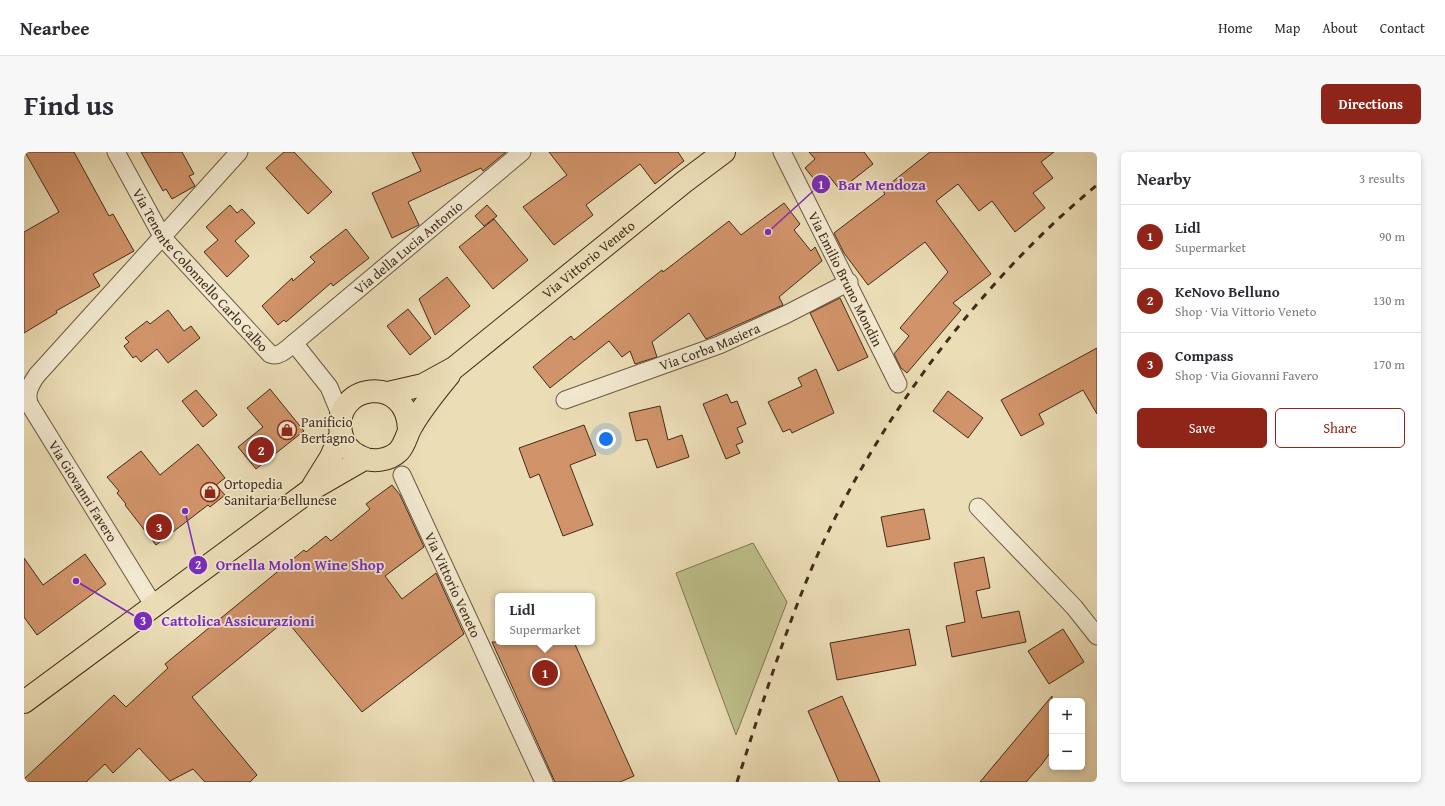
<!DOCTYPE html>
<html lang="en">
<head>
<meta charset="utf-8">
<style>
  body { margin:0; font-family:"Gentium Book Plus",serif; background:#f7f7f7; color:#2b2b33 }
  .controls { position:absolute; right:12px; bottom:12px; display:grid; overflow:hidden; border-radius:6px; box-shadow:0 2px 6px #0003 }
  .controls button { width:36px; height:36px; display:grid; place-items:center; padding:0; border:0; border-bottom:1px solid #e1e1e2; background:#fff; color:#2b2b33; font:20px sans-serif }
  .you { position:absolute; left:582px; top:287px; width:14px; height:14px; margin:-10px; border:3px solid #fff; border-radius:50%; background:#1a73e8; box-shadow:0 0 0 6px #1a73e833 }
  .badge { display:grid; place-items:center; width:26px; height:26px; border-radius:50%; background:#8f2418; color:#fff; font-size:13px; font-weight:700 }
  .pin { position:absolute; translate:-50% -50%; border:2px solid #fff; box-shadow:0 1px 4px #0006 }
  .popup { position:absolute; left:471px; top:441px; width:100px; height:52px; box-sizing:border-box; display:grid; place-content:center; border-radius:6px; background:#fff; filter:drop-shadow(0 1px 3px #0005); font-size:13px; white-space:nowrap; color:#7c7c81 }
  .popup b { font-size:15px; color:#2b2b33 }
  .popup::after { content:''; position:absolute; left:50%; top:100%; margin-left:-8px; border:8px solid transparent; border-top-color:#fff }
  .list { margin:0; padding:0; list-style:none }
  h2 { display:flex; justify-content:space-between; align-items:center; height:52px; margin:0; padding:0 16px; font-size:17px }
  h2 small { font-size:13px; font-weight:400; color:#7c7c81 }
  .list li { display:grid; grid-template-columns:26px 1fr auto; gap:12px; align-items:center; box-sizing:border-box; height:64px; padding:0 16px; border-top:1px solid #e1e1e2 }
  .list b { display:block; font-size:15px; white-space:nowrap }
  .list p { margin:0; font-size:13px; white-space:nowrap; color:#7c7c81 }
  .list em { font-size:13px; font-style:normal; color:#7c7c81 }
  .actions { display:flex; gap:8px; padding:12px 16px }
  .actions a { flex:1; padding:9px 0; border:1px solid #8f2418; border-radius:6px; text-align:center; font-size:14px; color:#8f2418 }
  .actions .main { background:#8f2418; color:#fff }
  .map { position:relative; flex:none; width:1073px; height:630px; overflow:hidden; border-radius:6px }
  header { display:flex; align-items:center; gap:24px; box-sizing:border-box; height:56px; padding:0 20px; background:#fff; border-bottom:1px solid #e1e1e2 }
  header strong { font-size:19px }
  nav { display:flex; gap:22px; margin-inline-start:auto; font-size:14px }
  .intro { display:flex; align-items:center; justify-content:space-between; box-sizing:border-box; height:96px; padding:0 24px }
  h1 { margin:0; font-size:28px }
  .button { padding:10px 18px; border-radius:6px; background:#8f2418; color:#fff; font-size:14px; font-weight:700 }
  main { display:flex; gap:24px; padding:0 24px }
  aside { flex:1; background:#fff; border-radius:6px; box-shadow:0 2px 6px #0003 }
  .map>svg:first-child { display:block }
</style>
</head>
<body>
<header>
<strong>Nearbee</strong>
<nav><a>Home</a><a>Map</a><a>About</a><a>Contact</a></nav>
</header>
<div class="intro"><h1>Find us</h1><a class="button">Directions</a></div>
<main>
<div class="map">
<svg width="1073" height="630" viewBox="0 0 1073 630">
  <rect width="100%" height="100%" fill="#ebddb6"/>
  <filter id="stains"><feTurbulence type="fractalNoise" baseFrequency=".005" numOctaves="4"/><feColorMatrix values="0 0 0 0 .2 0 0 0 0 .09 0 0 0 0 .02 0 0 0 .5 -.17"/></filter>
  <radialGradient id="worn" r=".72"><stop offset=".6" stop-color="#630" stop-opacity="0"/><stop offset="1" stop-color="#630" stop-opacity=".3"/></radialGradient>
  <path fill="#bdbf8a" stroke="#807651" d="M 729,391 L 763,450 L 712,583 L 652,421 Z"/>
  <g fill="#d1936a" stroke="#422d18">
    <path d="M 1,0 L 50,0 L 85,64 L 89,62 L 110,99 L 69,122 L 76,134 L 32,159 L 33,161 L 0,181 L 0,80 L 35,60 Z"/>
    <path d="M 117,0 L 158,0 L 170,22 L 165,24 L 171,34 L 148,47 L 142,37 L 139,39 Z"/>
    <path d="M 260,0 L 270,0 L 308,40 L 284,62 L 242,16 Z"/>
    <path d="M 388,0 L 482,0 L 459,19 L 457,16 L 384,50 L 395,73 L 368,86 L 348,41 L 397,19 Z"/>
    <path d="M 525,0 L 654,0 L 660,9 L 631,32 L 616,12 L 562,53 L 569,63 L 530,93 L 499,55 L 543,23 Z"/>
    <path d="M 785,0 L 840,0 L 849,12 L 816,38 L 805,24 L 795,33 L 781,16 L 791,7 Z"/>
    <path d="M 906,0 L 1030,0 L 1017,10 L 1029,26 L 1009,41 L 1021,56 L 991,80 L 968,49 L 955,59 L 934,32 L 912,49 L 967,122 L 929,151 L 937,158 L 883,221 L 877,216 L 870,202 L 885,184 L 876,176 L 924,120 L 901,90 L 844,133 L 820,101 L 810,81 L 861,42 L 858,38 Z"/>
    <path d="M 760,51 L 776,72 L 770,78 L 787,99 L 791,95 L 798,109 L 755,145 L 759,153 L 682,187 L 665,161 L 628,190 L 633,205 L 611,212 L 606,199 L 598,205 L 585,189 L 526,236 L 509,215 L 547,184 L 550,188 L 638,118 L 639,120 L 705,69 L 717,83 Z"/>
    <path d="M 206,53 L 213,61 L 218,57 L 231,71 L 211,89 L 225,104 L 203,125 L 180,100 L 194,88 L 182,75 Z"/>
    <path d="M 463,53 L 473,64 L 460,74 L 451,64 Z"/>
    <path d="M 470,67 L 504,108 L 469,137 L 435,95 Z"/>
    <path d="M 322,77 L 345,106 L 309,134 L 307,131 L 262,170 L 260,168 L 254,173 L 238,154 L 268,126 L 269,129 L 291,110 L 286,105 Z"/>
    <path d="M 423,125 L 446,154 L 411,183 L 395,147 Z"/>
    <path d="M 816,146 L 844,205 L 814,219 L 786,161 Z"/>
    <path d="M 384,157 L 407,186 L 386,203 L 363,174 Z"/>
    <path d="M 144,158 L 160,179 L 167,174 L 176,186 L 144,211 L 133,197 L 117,210 L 112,204 L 109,206 L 100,194 L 105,190 L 101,186 L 123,169 L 126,172 Z"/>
    <path d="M 1073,196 L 1073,262 L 1059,238 L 1015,262 L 1020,272 L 997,284 L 977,248 Z"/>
    <path d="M 792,217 L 810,261 L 768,281 L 766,277 L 759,280 L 744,250 L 778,234 L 774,226 Z"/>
    <path d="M 246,237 L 280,279 L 232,317 L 214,295 L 239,275 L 223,256 Z"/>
    <path d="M 172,238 L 193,263 L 179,275 L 158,249 Z"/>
    <path d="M 924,239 L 959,266 L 944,286 L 909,259 Z"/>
    <path d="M 703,242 L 707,251 L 713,249 L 722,272 L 713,276 L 719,290 L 712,293 L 716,301 L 702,307 L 679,252 Z"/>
    <path d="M 636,254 L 644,288 L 658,283 L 665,305 L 633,316 L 623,287 L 612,289 L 605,261 Z"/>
    <path d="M 560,273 L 572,303 L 546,313 L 569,373 L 539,384 L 515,322 L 506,326 L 495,296 Z"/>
    <path d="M 174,292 L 201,326 L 192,333 L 201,343 L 186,355 L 184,353 L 132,393 L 101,353 L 102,352 L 93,341 L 95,339 L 83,325 L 117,299 L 136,323 Z"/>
    <path d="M 368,333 L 376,343 L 400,395 L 361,424 L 378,447 L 412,421 L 440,482 L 338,560 L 262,468 L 168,545 L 233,623 L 226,630 L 181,630 L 169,617 L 146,629 L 115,596 L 89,621 L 81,612 L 62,630 L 0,630 L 0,627 L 90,543 L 102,555 L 144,516 L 141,512 L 280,398 L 282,400 L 302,384 L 307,389 L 346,357 L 342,352 Z"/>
    <path d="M 900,357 L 906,387 L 863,395 L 857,365 Z"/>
    <path d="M 61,402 L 82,432 L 13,483 L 0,465 L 0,406 L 19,433 Z"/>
    <path d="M 960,405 L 966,436 L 952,439 L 958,466 L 995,459 L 1002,490 L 928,505 L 922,474 L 941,470 L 930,411 Z"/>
    <path d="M 885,477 L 892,513 L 813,528 L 806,491 Z"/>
    <path d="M 1039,477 L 1060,510 L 1025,532 L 1004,499 Z"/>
    <path d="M 468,490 L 550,490 L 610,624 L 596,630 L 531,630 Z"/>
    <path d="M 818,544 L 856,630 L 815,630 L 784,559 Z"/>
    <path d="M 1028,544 L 1028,598 L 1018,612 L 1002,630 L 956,630 Z"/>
  </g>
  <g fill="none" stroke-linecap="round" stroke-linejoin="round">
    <defs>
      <g id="street">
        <path id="s1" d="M 92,0 L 139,86 L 246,202 C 255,206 264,196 270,191 L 305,235 L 317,264"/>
        <path id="s2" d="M 758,0 L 874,232"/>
        <path id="s3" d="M 270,191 L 498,0"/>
        <path id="s4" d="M 541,248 L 695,193 L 761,163 L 825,130"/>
        <path id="s5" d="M 378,323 L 520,630"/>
        <path d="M 954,355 L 1050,455 L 1073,484"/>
        <path d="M 130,454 L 7,255 C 0,244 6,233 13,223 L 215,0"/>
      </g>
      <g id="primary">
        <path id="s6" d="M 364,241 L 399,233 L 430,216 L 660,30 L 700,0"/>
        <path d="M 385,278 C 384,220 307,232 317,281 C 319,291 326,300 335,304 C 347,311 365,309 375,299 C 381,292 382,285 386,277 C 396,258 411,240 425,223"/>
        <path d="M 289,334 L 307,305 L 317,282"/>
        <path d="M 0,550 L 288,337 L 340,307"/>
      </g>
    </defs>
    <use href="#street" stroke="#6c5940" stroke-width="19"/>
    <use href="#primary" stroke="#422d18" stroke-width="24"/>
    <use href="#street" stroke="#f2e9d0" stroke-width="17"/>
    <use href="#primary" stroke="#ebddb6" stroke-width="22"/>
    <path stroke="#422d18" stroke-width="3" stroke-dasharray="7 7" stroke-linecap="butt" d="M 713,630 C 736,559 758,487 787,418 C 847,276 954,131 1073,33"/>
  </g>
  <defs>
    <symbol id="shop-ring" viewBox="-11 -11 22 22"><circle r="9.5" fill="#f2e9d0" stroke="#8f2418" stroke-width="1.5"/><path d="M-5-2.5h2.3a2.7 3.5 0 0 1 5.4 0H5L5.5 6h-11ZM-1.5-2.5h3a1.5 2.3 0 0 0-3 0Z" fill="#8f2418"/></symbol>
  </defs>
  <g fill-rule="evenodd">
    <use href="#shop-ring" x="252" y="267" width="22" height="22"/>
    <use href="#shop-ring" x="175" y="329" width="22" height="22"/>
  </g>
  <g text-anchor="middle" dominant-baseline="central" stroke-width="3.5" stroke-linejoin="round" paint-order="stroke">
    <g font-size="14" fill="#422d18" stroke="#f2e9d0">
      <text stroke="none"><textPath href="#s3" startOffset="149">Via della Lucia Antonio</textPath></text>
      <text stroke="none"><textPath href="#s6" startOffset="244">Via Vittorio Veneto</textPath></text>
      <text stroke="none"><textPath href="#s1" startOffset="146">Via Tenente Colonnello Carlo Calbo</textPath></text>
      <text stroke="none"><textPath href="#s2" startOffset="142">Via Emilio Bruno Mondin</textPath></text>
      <text stroke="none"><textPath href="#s4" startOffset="154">Via Corba Masiera</textPath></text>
      <text transform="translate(59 339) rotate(58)">Via Giovanni Favero</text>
      <text stroke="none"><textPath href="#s5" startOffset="121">Via Vittorio Veneto</textPath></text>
    </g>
    <g font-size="14" fill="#422d18" stroke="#f2e9d0" text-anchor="start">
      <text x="277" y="270">Panificio<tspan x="277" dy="16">Bertagno</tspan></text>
      <text x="200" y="332">Ortopedia<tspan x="200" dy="16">Sanitaria Bellunese</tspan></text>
    </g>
  </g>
  <path fill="none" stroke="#7b2cbf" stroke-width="1.5" d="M744 80L797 32M161 359L174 413M52 429L119 469"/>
  <g fill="#7b2cbf" stroke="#f2e9d0" stroke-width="1.5">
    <circle cx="744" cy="80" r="4"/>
    <circle cx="161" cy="359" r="4"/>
    <circle cx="52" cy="429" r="4"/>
    <circle cx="797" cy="32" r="10"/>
    <circle cx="174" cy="413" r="10"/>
    <circle cx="119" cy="469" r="10"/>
  </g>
  <g font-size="12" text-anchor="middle" font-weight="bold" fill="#fff">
    <text x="797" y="37">1</text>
    <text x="174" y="417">2</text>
    <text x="119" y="473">3</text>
  </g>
  <g font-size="15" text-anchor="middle" font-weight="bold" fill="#7b2cbf" stroke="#f2e9d0" stroke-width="3.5" stroke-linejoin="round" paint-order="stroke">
    <text x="858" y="38">Bar Mendoza</text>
    <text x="276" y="418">Ornella Molon Wine Shop</text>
    <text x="214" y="474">Cattolica Assicurazioni</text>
  </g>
  <rect width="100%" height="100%" filter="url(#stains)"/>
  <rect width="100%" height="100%" fill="url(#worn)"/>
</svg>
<div class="controls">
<button>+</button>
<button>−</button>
</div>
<div class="you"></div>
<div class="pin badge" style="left:521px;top:521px">1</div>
<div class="popup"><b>Lidl</b>Supermarket</div>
<div class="pin badge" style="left:237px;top:298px">2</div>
<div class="pin badge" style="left:135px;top:375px">3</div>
</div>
<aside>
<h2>Nearby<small>3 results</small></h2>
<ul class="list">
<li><span class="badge">1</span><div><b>Lidl</b><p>Supermarket</p></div><em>90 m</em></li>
<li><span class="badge">2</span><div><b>KeNovo Belluno</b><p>Shop · Via Vittorio Veneto</p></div><em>130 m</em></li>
<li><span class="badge">3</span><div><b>Compass</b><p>Shop · Via Giovanni Favero</p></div><em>170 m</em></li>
</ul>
<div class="actions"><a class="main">Save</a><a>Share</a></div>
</aside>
</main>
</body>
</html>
